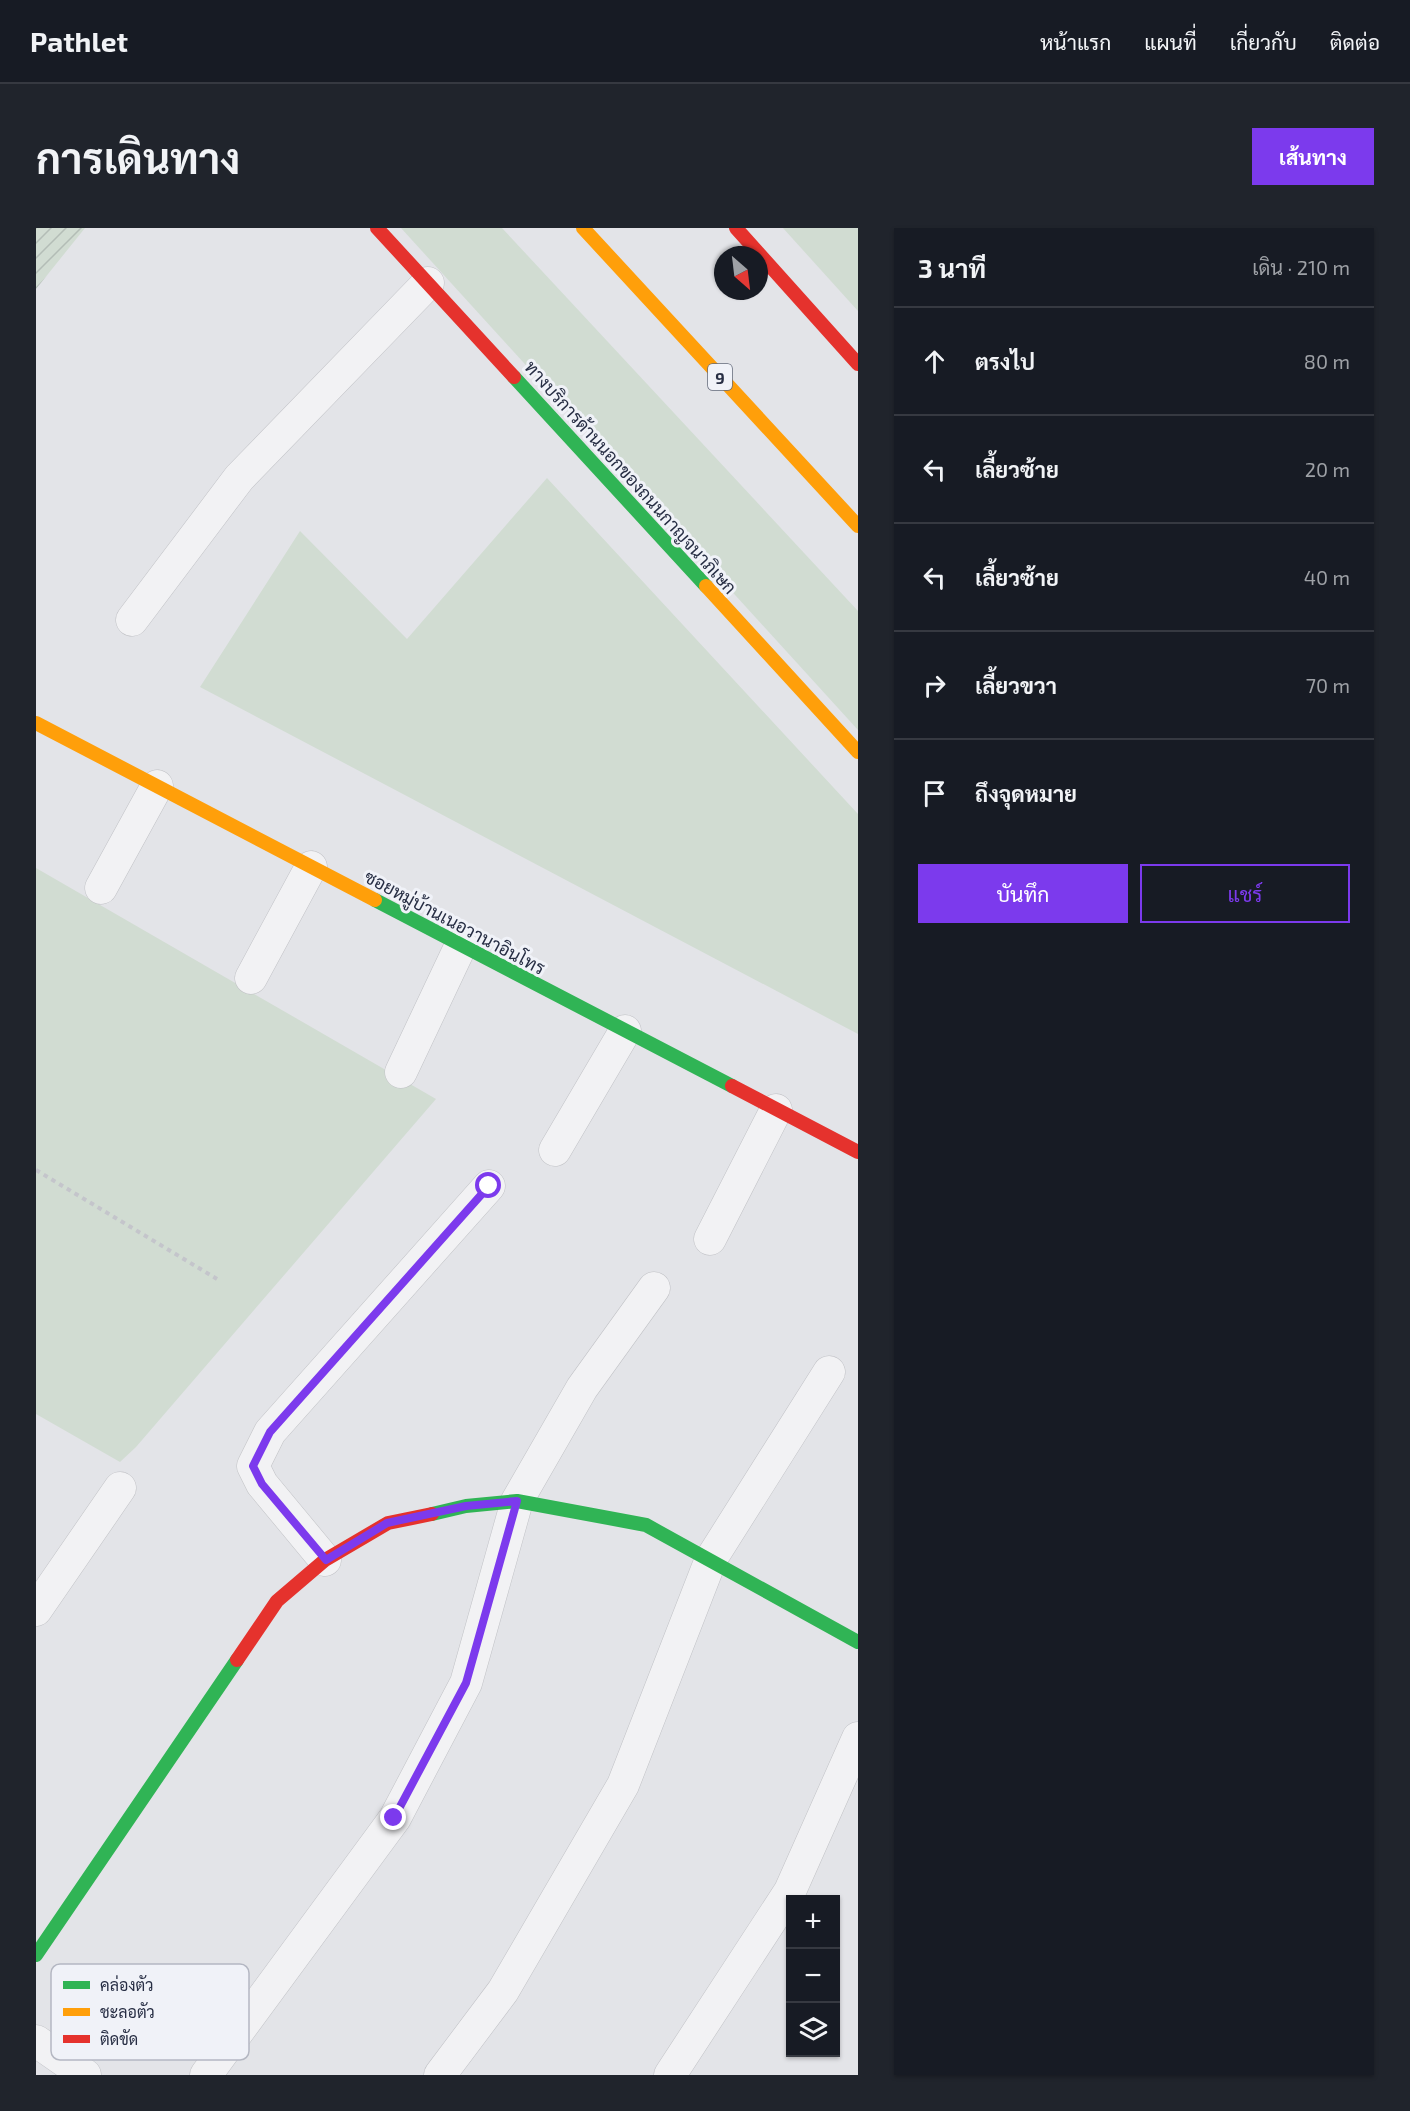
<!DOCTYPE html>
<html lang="th">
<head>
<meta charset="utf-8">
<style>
  body { margin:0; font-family:"Exo 2",Sarabun,sans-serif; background:#20242c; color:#f1f3f6 }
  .controls { position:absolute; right:18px; bottom:18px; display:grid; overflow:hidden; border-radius:0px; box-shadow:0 2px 4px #0004 }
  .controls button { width:54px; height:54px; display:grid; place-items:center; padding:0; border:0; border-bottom:2px solid #363941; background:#171b24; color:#f1f3f6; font:30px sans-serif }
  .compass { position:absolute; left:678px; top:18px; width:54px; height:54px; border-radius:50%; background:#171b24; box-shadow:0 2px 4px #0004; rotate:152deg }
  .stop { position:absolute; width:18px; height:18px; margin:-14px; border:4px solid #7c3aed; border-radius:50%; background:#fff }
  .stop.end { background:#7c3aed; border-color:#fff; box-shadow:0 2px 6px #0008 }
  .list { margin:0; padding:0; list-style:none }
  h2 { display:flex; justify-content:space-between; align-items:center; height:78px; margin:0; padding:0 24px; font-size:26px }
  h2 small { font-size:20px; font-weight:400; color:#9ea1a6 }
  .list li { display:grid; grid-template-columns:39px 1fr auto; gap:18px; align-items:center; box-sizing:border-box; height:108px; padding:0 24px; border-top:2px solid #363941 }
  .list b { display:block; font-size:22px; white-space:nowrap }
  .list em { font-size:20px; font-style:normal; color:#9ea1a6 }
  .actions { display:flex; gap:12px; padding:18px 24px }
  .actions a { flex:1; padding:14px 0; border:2px solid #7c3aed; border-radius:0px; text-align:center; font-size:21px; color:#7c3aed }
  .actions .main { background:#7c3aed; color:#fff }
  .icon { flex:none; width:33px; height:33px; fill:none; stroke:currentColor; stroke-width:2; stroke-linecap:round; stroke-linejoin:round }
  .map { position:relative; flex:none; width:822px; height:1847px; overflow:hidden; border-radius:0px }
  header { display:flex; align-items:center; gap:36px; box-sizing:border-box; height:84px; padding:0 30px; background:#171b24; border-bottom:2px solid #363941 }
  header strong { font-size:28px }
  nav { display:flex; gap:33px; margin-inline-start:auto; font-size:21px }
  .intro { display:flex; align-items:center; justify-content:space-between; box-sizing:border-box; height:144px; padding:0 36px }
  h1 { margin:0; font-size:42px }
  .button { padding:15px 27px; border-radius:0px; background:#7c3aed; color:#fff; font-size:21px; font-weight:700 }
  main { display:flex; gap:36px; padding:0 36px }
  aside { flex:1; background:#171b24; border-radius:0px; box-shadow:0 2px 4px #0004 }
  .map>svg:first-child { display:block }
</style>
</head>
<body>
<header>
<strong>Pathlet</strong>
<nav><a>หน้าแรก</a><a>แผนที่</a><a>เกี่ยวกับ</a><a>ติดต่อ</a></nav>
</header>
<div class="intro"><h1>การเดินทาง</h1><a class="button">เส้นทาง</a></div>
<main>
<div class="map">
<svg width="822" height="1847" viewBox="0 0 822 1847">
  <defs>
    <pattern id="garden-furrows" width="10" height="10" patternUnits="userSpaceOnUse" patternTransform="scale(1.5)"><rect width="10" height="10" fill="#d1dcd2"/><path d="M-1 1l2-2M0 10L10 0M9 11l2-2" fill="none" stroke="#b3bdb6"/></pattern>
  </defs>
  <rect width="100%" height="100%" fill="#e3e4e8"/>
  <g fill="#d1dcd2">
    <path d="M 365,0 L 466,0 L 822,383 L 822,502 Z"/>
    <path d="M 747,0 L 822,0 L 822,83 Z"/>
    <path d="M 511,250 L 822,586 L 822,806 L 164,459 L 264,303 L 371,411 Z"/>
    <path d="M 0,640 L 400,871 L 100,1219 L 84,1234 L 0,1186 Z"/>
  </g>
  <path fill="url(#garden-furrows)" d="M 0,0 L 49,0 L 0,61 Z"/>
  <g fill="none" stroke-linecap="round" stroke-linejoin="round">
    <defs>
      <g id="street">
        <path d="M 96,392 L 203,250 L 392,55"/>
        <path d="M 65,660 L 121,558"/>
        <path d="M 215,750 L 275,639"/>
        <path d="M 365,844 L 425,717"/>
        <path d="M 519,922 L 589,803"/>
        <path d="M 674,1011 L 740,882"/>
        <path d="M 289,1332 L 226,1256 L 217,1238 L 234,1204 L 453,958"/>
        <path d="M 0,1382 L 84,1260"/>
        <path d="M 0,1813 L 49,1847"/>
        <path d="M 170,1847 L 359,1590 L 430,1455 L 481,1273 L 546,1160 L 618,1060"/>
        <path d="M 404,1847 L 467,1763 L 587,1557 L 675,1331 L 793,1144"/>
        <path d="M 634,1847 L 754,1663 L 822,1510"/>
      </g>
    </defs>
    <use href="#street" stroke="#c1c2c6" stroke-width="33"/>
    <path stroke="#c4c5cb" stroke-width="4" stroke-dasharray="4.5 4.5" stroke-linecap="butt" d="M 0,942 L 181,1051"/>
    <use href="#street" stroke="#f2f2f4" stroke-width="32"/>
    <g stroke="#30b455" stroke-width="14">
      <path d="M 478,149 L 670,358"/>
      <path d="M 339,672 L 696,858"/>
      <path d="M 396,1286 L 430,1278 L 481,1273 L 610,1297 L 822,1414"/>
      <path d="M 0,1727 L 201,1432"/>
    </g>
    <g stroke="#ff9f0a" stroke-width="14">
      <path d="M 547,0 L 822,298"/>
      <path d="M 670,358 L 822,524"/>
      <path d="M 0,495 L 339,672"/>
    </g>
    <g stroke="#e5322d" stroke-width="14">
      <path d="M 341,0 L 478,149"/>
      <path d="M 700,0 L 822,136"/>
      <path d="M 696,858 L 822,924"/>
      <path d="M 201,1432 L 241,1373 L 289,1332 L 352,1295 L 396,1286"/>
    </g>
  </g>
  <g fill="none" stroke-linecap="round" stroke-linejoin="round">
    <path stroke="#7c3aed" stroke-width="8" d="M 358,1590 L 430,1455 L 481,1273 L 430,1278 L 351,1295 L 290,1332 L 226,1256 L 217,1238 L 234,1204 L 453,958"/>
  </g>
  <g text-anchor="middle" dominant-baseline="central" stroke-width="6" stroke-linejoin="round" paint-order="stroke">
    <rect fill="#f0f2f8" stroke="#63697a" stroke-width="1.5" x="672" y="136" width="24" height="26" rx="4.5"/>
    <g font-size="16" font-weight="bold" fill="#272e44">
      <text x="684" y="149">9</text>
    </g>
    <g font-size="18" fill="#272e44" stroke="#f0f2f8">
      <text transform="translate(595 249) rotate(48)">ทางบริการด้านนอกของถนนกาญจนาภิเษก</text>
      <text transform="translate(419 694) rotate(28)">ซอยหมู่บ้านเนอวานาอินโทร</text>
    </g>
  </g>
  <rect x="15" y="1736" width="198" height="96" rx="9" fill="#f0f2f8" stroke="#b4b7c2" stroke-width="1.5"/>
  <rect x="27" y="1753" width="27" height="8" fill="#30b455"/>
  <rect x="27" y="1780" width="27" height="8" fill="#ff9f0a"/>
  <rect x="27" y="1807" width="27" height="8" fill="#e5322d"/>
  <g font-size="16" fill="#272e44">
    <text x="64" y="1763">คล่องตัว</text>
    <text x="64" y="1790">ชะลอตัว</text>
    <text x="64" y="1817">ติดขัด</text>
  </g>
</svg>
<div class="controls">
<button>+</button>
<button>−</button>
<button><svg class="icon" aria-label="layers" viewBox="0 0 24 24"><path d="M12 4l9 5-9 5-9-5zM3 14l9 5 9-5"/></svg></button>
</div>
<svg class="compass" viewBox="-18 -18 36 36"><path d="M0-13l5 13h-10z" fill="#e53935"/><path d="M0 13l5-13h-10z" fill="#9ea1a6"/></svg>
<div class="stop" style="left:453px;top:958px"></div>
<div class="stop end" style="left:358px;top:1590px"></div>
</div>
<aside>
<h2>3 นาที<small>เดิน · 210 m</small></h2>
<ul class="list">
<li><svg class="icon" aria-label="ahead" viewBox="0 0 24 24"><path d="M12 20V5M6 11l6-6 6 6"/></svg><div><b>ตรงไป</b></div><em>80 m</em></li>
<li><svg class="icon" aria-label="left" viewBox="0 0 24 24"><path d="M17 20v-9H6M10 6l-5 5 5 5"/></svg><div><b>เลี้ยวซ้าย</b></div><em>20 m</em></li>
<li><svg class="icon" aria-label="left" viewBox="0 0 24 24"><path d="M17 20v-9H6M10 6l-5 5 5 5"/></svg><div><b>เลี้ยวซ้าย</b></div><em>40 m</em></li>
<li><svg class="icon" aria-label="right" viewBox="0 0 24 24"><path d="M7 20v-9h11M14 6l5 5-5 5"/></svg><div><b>เลี้ยวขวา</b></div><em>70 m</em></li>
<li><svg class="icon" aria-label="arrive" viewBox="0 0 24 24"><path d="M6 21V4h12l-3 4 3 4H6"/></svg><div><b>ถึงจุดหมาย</b></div></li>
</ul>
<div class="actions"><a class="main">บันทึก</a><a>แชร์</a></div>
</aside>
</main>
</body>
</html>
